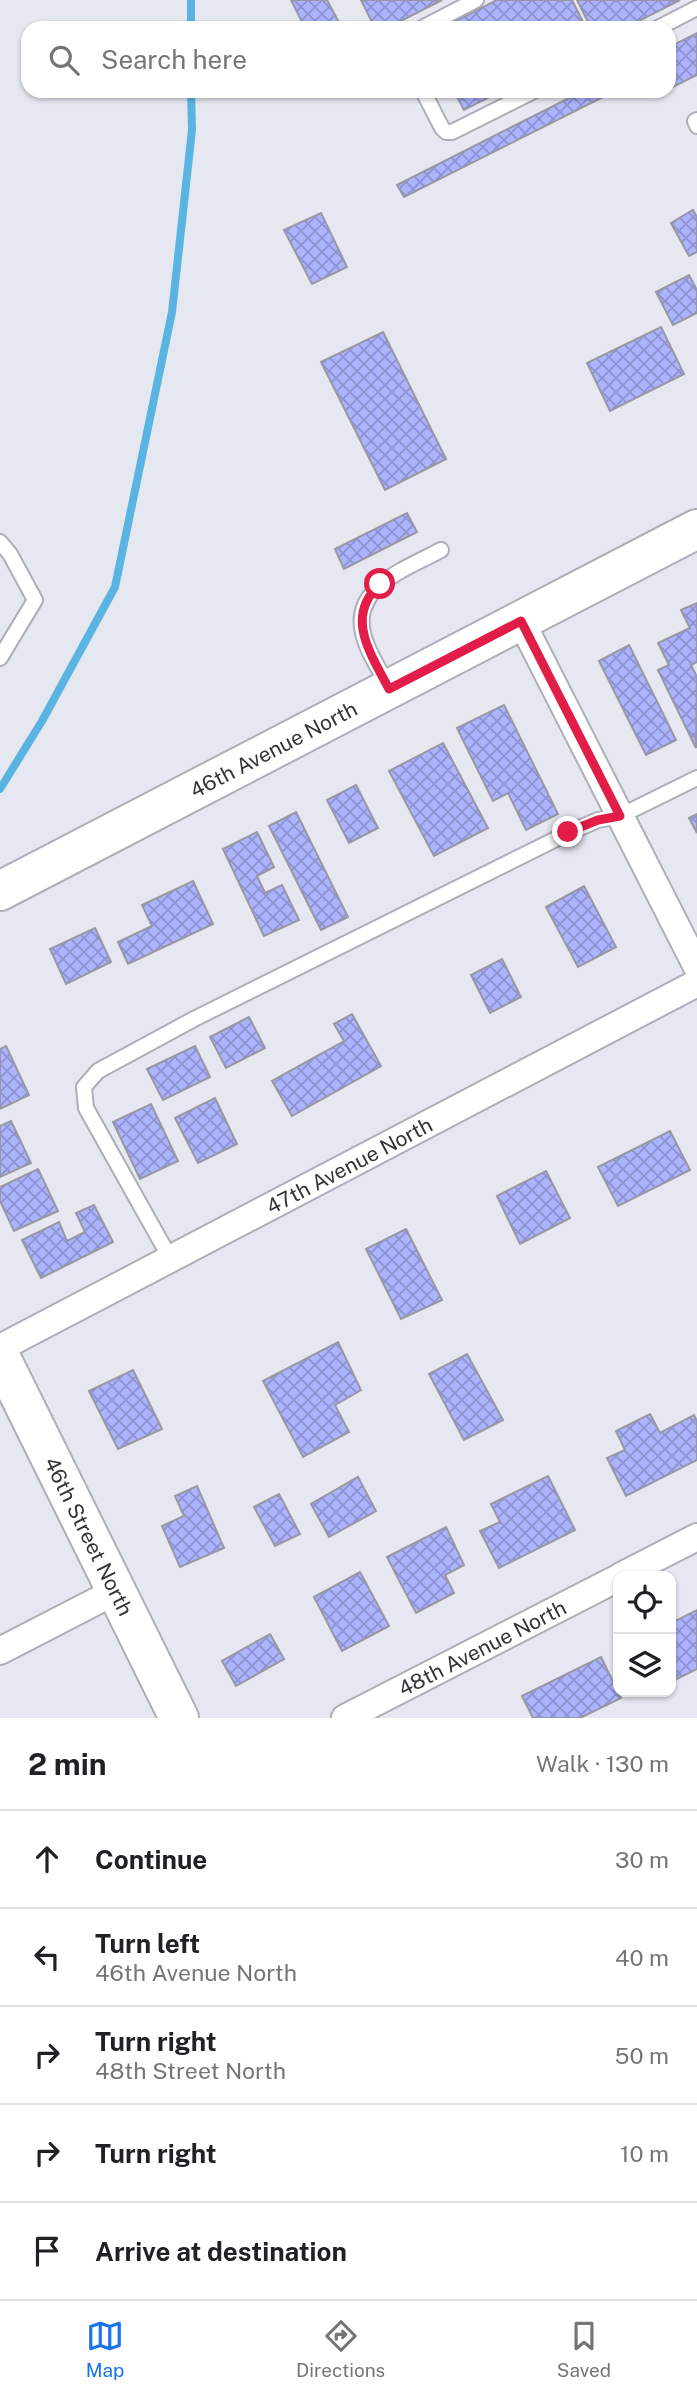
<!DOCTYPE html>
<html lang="en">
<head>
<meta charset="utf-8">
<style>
  body { margin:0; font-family:"Public Sans",sans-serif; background:#f2f2f2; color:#202124 }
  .controls { position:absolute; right:21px; bottom:21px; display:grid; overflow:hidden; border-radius:14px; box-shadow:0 2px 5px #0004 }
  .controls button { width:63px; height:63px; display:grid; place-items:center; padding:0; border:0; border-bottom:2px solid #e0e0e0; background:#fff; color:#202124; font:35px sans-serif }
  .stop { position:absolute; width:21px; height:21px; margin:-16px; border:5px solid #e11d48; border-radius:50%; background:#fff }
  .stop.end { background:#e11d48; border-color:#fff; box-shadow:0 2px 7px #0008 }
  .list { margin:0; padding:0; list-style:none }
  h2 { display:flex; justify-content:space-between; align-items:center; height:91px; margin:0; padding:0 28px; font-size:30px }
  h2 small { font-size:23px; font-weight:400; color:#757577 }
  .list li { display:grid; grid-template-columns:46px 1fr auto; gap:21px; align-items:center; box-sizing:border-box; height:98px; padding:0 28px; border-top:2px solid #e0e0e0 }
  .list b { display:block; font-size:26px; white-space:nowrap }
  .list p { margin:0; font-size:23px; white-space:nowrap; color:#757577 }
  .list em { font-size:23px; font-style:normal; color:#757577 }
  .icon { flex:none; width:38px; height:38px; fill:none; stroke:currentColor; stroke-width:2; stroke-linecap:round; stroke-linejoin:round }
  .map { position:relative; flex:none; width:697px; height:1718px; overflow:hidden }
  .search { position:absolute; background:#fff; box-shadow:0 2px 5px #0004; left:21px; right:21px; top:21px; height:77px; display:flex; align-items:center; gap:18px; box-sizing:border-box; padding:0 24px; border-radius:21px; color:#757577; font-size:26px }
  .sheet { height:581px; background:#fff }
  nav { display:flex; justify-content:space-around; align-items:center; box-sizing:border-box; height:98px; border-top:2px solid #e0e0e0; background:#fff; font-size:19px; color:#757577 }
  nav a { display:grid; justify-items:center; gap:4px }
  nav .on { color:#1a73e8 }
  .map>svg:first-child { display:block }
</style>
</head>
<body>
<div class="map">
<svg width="697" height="1718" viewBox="0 0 697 1718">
  <defs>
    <pattern id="building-cross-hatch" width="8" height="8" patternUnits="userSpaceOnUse" patternTransform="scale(1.75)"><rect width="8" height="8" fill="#acb3ff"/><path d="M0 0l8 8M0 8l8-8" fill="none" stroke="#8d92cf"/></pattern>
  </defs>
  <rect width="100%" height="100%" fill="#e5e7f1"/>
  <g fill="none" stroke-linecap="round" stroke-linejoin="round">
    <g stroke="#5ab4e1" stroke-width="8">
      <path d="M 191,0 L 191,28"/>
      <path d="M 0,789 L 42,721 L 115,587 L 172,312 L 192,130 L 191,91"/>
    </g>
  </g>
  <g fill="url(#building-cross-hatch)" stroke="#9798a1" stroke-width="2">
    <path d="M 291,0 L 327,0 L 342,28 L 305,28 Z"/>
    <path d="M 361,0 L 442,0 L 387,28 L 375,28 Z"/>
    <path d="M 497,0 L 572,0 L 586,28 L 442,28 Z"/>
    <path d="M 577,0 L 680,0 L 625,28 L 591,28 Z"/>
    <path d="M 697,33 L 697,75 L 669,89 L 669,47 Z"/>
    <path d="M 454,91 L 501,91 L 464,110 Z"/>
    <path d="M 583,91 L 615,91 L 404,197 L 397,185 Z"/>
    <path d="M 693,210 L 697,217 L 697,252 L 689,256 L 671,223 Z"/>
    <path d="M 321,213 L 347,267 L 312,284 L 284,230 Z"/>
    <path d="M 689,275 L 697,290 L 697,313 L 673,325 L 656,292 Z"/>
    <path d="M 661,327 L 684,374 L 610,411 L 587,363 Z"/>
    <path d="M 383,332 L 446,459 L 385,490 L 321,362 Z"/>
    <path d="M 407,513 L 417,532 L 344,569 L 335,549 Z"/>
    <path d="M 697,603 L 697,662 L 691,665 L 697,677 L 696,748 L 658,670 L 669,665 L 658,643 L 690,628 L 681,610 Z"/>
    <path d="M 629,645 L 676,740 L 646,755 L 599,661 Z"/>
    <path d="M 504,705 L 558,814 L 526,830 L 508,793 L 493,801 L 457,728 Z"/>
    <path d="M 443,743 L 488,828 L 434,856 L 389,771 Z"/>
    <path d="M 356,785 L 378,828 L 349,843 L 327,800 Z"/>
    <path d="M 296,812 L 348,917 L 321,930 L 269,826 Z"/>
    <path d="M 697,814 L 697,833 L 689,818 Z"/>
    <path d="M 257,832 L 274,867 L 257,876 L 265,893 L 282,885 L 299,920 L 264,936 L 223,849 Z"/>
    <path d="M 193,881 L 213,924 L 128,964 L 118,942 L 152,926 L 142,905 Z"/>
    <path d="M 584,886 L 616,947 L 578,967 L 546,907 Z"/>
    <path d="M 95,928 L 111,962 L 66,984 L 50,949 Z"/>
    <path d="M 502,959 L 521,997 L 490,1013 L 471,975 Z"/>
    <path d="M 352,1014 L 381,1066 L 292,1116 L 272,1081 L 344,1041 L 334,1024 Z"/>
    <path d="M 249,1017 L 265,1048 L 226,1068 L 210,1037 Z"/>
    <path d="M 6,1046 L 29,1095 L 0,1109 L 0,1049 Z"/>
    <path d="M 195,1046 L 210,1077 L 163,1100 L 147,1069 Z"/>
    <path d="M 215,1098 L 237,1144 L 198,1163 L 175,1118 Z"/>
    <path d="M 151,1104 L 178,1161 L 140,1179 L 113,1122 Z"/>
    <path d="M 11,1121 L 31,1163 L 0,1177 L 0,1126 Z"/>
    <path d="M 670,1131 L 690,1170 L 618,1206 L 598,1167 Z"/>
    <path d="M 38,1169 L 58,1211 L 14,1231 L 0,1201 L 0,1187 Z"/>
    <path d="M 546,1171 L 570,1218 L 520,1244 L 497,1196 Z"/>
    <path d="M 94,1205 L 113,1242 L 41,1278 L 22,1240 L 59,1222 L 67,1241 L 85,1232 L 76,1213 Z"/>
    <path d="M 406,1229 L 442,1300 L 401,1319 L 366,1249 Z"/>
    <path d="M 338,1342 L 361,1390 L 335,1405 L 349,1432 L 303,1457 L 263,1381 Z"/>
    <path d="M 467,1354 L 503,1420 L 464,1440 L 429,1374 Z"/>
    <path d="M 133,1370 L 162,1429 L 118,1449 L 89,1391 Z"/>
    <path d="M 650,1414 L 660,1433 L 694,1415 L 697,1421 L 697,1460 L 626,1496 L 607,1458 L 625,1450 L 616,1431 Z"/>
    <path d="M 548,1476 L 575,1530 L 499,1568 L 480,1531 L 500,1522 L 491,1504 Z"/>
    <path d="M 358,1477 L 376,1511 L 329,1537 L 311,1504 Z"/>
    <path d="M 197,1486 L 224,1548 L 180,1567 L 162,1526 L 184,1516 L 175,1496 Z"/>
    <path d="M 279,1494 L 300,1534 L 275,1546 L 254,1507 Z"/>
    <path d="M 446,1527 L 464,1565 L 445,1575 L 454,1593 L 416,1613 L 387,1557 Z"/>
    <path d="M 360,1572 L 389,1626 L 342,1651 L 314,1597 Z"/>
    <path d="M 697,1610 L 697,1669 L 671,1682 L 671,1623 Z"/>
    <path d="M 270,1634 L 284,1659 L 236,1686 L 222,1661 Z"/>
    <path d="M 601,1657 L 621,1698 L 580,1718 L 533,1718 L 522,1696 Z"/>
  </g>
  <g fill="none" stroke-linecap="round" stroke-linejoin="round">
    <defs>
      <g id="lane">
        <path d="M 422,28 L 476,0"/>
        <path d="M 658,28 L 697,8"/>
        <path d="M 423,91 L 442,128 L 446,132 L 452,132 L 534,91"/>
        <path d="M 697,120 L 695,121 L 697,126"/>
        <path d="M 0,542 L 10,554 L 35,600 L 0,658"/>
        <path d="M 389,687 C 380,670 367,652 363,633 C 352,586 408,568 441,550"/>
        <path d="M 170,1258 L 86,1108 L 84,1087 L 98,1071 L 194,1019 L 568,833 L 598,820 L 620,816 L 697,778"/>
      </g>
      <g id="street">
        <path d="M 521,621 L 697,967"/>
        <path id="s1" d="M 0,1348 L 697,983"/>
        <path d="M 621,1576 L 697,1537"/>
        <path d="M 0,1651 L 116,1591"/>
        <path id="s2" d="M 345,1718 L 618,1578"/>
      </g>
      <g id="secondary">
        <path id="s3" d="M 0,891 L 697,529"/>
        <path id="s4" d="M 0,1356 L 179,1718"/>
      </g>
    </defs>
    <use href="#lane" stroke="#adaeb8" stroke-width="18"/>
    <use href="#street" stroke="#adaeb8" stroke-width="30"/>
    <use href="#secondary" stroke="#adaeb8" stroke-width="42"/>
    <use href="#lane" stroke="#fff" stroke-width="14"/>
    <use href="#street" stroke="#fff" stroke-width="26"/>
    <use href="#secondary" stroke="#fff" stroke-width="38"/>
  </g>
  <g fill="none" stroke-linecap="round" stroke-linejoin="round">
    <path stroke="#e11d48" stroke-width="9" d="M 380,584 C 344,617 371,654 389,689 L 521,621 L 620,816 L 598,820 L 568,832"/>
  </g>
  <g text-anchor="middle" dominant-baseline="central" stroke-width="6" stroke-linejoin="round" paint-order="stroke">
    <g font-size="21" fill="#353539" stroke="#fff">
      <text stroke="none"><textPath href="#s3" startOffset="308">46th Avenue North</textPath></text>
      <text stroke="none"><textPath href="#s1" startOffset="394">47th Avenue North</textPath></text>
      <text stroke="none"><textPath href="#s4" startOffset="201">46th Street North</textPath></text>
      <text stroke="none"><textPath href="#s2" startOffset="154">48th Avenue North</textPath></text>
    </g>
  </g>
</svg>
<div class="controls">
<button><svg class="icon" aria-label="locate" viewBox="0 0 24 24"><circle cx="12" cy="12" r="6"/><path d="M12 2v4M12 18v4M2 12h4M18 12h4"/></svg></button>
<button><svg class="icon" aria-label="layers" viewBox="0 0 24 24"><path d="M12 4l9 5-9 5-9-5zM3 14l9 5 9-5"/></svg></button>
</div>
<div class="stop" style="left:380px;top:584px"></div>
<div class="stop end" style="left:568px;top:832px"></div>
<div class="search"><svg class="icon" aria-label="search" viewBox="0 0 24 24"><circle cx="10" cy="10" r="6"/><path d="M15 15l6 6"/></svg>Search here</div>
</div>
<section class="sheet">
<h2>2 min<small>Walk · 130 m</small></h2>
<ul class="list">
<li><svg class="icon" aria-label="ahead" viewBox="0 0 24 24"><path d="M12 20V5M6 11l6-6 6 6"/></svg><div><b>Continue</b></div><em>30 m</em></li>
<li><svg class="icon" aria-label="left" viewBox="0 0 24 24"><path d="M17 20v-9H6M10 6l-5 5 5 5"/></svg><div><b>Turn left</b><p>46th Avenue North</p></div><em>40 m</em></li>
<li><svg class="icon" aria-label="right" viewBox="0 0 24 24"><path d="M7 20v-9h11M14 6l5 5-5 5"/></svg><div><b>Turn right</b><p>48th Street North</p></div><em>50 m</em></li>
<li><svg class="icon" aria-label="right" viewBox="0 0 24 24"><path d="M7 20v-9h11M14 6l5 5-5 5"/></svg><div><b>Turn right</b></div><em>10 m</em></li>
<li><svg class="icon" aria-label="arrive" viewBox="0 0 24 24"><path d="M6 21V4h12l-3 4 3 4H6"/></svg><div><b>Arrive at destination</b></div></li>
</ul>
</section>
<nav>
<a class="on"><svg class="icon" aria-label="map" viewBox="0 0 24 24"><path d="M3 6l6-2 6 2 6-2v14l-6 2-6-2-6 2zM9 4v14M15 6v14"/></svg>Map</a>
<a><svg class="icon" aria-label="directions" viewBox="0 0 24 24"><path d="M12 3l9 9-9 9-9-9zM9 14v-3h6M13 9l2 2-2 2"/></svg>Directions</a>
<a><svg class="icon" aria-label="saved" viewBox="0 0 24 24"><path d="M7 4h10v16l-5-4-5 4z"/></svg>Saved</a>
</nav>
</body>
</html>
